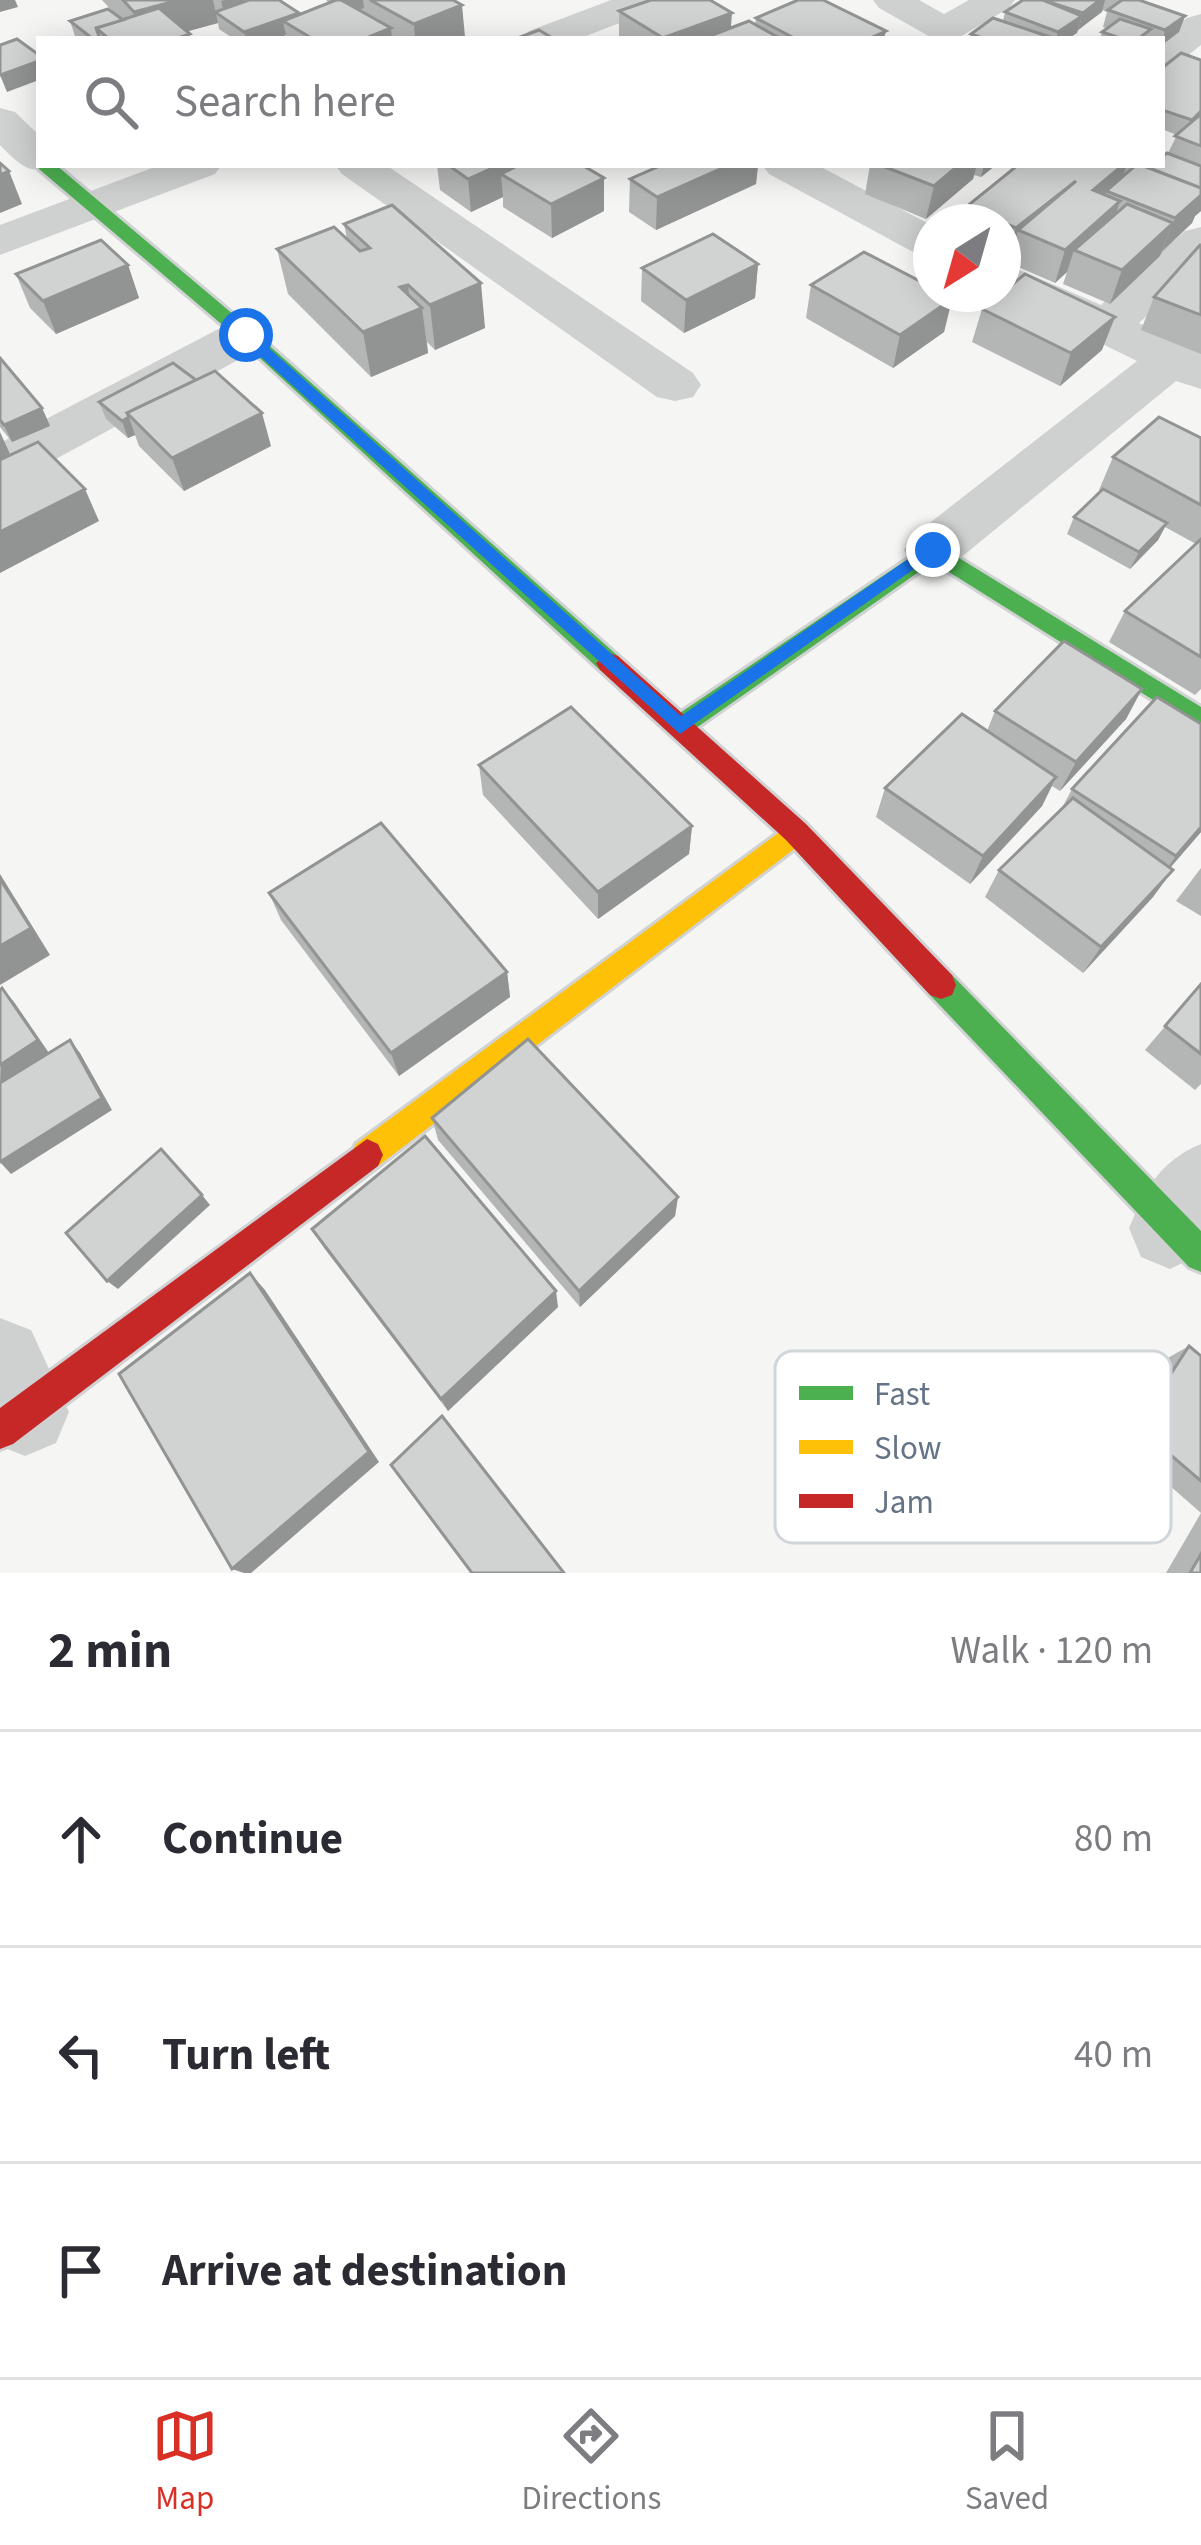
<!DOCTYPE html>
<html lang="en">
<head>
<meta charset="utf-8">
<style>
  body { margin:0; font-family:"Source Sans 3",sans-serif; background:#f2f2f3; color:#2b2b33 }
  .compass { position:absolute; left:913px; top:204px; width:108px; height:108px; border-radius:50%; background:#fff; box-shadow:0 6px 30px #0003; rotate:217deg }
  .stop { position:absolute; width:36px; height:36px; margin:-27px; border:9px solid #1a73e8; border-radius:50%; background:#fff }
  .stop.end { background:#1a73e8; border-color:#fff; box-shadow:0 3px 12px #0008 }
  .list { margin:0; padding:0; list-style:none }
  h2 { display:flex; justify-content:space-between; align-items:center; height:156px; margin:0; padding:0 48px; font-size:51px }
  h2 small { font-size:39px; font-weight:400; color:#7c7c81 }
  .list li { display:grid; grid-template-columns:78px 1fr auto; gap:36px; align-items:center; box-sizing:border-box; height:216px; padding:0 48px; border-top:3px solid #e1e1e2 }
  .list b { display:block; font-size:45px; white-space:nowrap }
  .list em { font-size:39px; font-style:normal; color:#7c7c81 }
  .icon { flex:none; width:66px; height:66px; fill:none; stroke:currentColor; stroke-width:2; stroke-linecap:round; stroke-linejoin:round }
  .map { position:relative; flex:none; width:1201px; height:1573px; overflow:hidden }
  .search { position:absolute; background:#fff; box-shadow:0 6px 30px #0003; left:36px; right:36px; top:36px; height:132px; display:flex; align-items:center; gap:30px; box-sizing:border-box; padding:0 42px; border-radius:0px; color:#7c7c81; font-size:45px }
  .sheet { height:804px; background:#fff }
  nav { display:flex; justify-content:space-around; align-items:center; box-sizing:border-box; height:168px; border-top:3px solid #e1e1e2; background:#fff; font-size:33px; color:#7c7c81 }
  nav a { display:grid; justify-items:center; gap:6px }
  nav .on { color:#d93025 }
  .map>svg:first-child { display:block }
</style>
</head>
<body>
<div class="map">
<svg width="1201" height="1573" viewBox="0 0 1201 1573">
  <rect width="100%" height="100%" fill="#f5f5f4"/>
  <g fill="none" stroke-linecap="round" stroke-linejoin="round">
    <defs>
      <g id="fast">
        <path d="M 39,161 L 39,165 L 56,165 L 253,331 L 618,656 L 622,663 L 618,670 L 600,670 L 239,339 L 39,169 Z"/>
        <path d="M 933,542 L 1201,707 L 1201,730 L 933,562 L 689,733 L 671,733 L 667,726 L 671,719 Z"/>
        <path d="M 941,971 L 952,975 L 1201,1231 L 1201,1272 L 1189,1267 L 930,995 L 926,985 L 930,975 Z"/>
      </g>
      <path id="slow" d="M 796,820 L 806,824 L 810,832 L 806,840 L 378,1166 L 367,1171 L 356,1166 L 351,1155 L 356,1144 Z"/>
      <g id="jam">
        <path d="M 609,653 L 618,656 L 806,824 L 952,975 L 956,985 L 952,995 L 941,999 L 930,995 L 786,840 L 600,670 L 596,663 Z"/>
        <path d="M 367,1139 L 378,1144 L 383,1155 L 378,1166 L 13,1444 L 0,1449 L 0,1408 Z"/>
      </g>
    </defs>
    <use href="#fast" stroke="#d0d2d3" stroke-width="6"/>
    <use href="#slow" stroke="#d0d2d3" stroke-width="6"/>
    <use href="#jam" stroke="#d0d2d3" stroke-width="6"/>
    <g fill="#cfd0d0" fill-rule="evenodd">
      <path d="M 611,0 L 665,0 L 659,8 L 578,39 L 524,39 L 529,31 Z"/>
      <path d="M 873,0 L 919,0 L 944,14 L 969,0 L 1015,0 L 1009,8 L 958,38 L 934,39 L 879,8 Z"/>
      <path d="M 1201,14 L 1201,45 L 1176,65 L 1162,69 L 1160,39 L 1187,18 Z"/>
      <path d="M 0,108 L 15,112 L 39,135 L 39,165 L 57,165 L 54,168 C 28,175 18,163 0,145 Z"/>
      <path d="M 160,165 L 222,165 L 215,174 L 0,255 L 0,225 Z"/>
      <path d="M 335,165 L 386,165 L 693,373 L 701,385 L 693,397 L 675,401 L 657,397 L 342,174 Z"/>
      <path d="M 762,165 L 817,165 L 931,225 L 931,257 L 915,253 L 769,174 Z"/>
      <path d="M 1201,227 L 1201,266 L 1139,323 L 1201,353 L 1201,389 L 1176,381 L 953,564 L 933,570 L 913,564 L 904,550 L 913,536 L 1137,361 L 1000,294 L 1003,263 L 1101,305 L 1185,231 Z"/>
      <path d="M 246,320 L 264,324 L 271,335 L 264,346 L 19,479 L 0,484 L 0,443 L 228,324 Z"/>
      <path d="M 1201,1144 L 1201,1254 L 1170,1269 L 1141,1257 L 1129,1228 C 1146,1188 1160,1161 1201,1144 Z"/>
      <path d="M 0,1318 L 31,1330 L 69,1412 L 56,1443 L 25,1456 L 0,1446 Z"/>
    </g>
    <use href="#fast" fill="#4caf50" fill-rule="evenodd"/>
    <use href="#slow" fill="#ffc107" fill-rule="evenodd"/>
    <use href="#jam" fill="#c62828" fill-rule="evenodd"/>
  </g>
  <g fill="#b4b5b5">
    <path d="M 102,0 L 279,0 L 299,15 L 329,3 L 326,0 L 453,0 L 465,37 L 459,39 L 286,39 L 286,35 L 276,39 L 234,39 L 219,29 L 218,23 L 187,31 L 192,39 L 76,39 L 70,21 L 117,16 Z"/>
    <path d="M 1023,0 L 1139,0 L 1185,16 L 1179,32 L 1162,45 L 1162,39 L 1100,39 L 1102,32 L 1107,28 L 1103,27 L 1107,12 L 1102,10 L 1068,39 L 965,39 L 970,39 L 971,34 L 1003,21 L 1005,12 Z"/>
    <path d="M 619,11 L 731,27 L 755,24 L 756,18 L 884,39 L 619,39 Z"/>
    <path d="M 1201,60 L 1201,211 L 1195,216 L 1192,223 L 1110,304 L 1063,284 L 1067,272 L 1055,283 L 1009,263 L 1010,259 L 1006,262 L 1003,260 L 1003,222 L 962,222 L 966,207 L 1018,165 L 1162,165 L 1177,135 L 1162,129 L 1162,68 Z"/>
    <path d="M 437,165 L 582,165 L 604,178 L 604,211 L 552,238 L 503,207 L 503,197 L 471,212 L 440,190 Z"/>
    <path d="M 662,165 L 758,165 L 756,184 L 656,230 L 629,212 L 630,179 Z"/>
    <path d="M 870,165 L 996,165 L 981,177 L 974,175 L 973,179 L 926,219 L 865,194 Z"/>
    <path d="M 344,224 L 485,328 L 435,350 L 427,342 L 428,353 L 371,377 L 288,294 L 277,249 L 347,239 Z"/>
    <path d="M 1201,245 L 1201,354 L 1141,330 L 1154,297 Z"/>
    <path d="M 758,264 L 755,298 L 684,333 L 641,301 L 642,268 Z"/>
    <path d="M 128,265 L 139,298 L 56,334 L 30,308 L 16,274 Z"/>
    <path d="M 811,285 L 952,299 L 944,332 L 893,368 L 806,318 Z"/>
    <path d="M 982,309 L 1102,350 L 1060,386 L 972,342 Z"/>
    <path d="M 0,358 L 42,408 L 50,426 L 12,442 L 0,427 Z"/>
    <path d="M 99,402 L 271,446 L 184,491 L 139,446 L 135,435 L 128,438 L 106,419 Z"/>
    <path d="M 1201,438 L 1201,689 L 1195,695 L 1109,642 L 1125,611 L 1196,544 L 1165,527 L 1158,540 L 1130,569 L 1067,534 L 1074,517 L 1101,491 L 1099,490 L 1113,457 Z"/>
    <path d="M 1142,689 L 1126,719 L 1060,791 L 1052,786 L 1042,806 L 970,884 L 876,817 L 885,788 L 987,731 L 995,711 Z"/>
    <path d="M 479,765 L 692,826 L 689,854 L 598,919 L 483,795 Z"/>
    <path d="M 1072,789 L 1201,832 L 1170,868 L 1153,897 L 1083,973 L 985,897 L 999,870 L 1061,810 Z"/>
    <path d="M 1201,868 L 1201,916 L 1176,901 Z"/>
    <path d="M 269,893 L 507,972 L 510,997 L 399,1076 L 281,920 Z"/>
    <path d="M 1201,984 L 1201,1084 L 1195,1090 L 1145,1050 Z"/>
    <path d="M 432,1118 L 678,1197 L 675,1216 L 580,1307 L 438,1140 Z"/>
    <path d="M 312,1229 L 558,1307 L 448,1411 L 324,1248 Z"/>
    <path d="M 1189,1346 L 1201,1356 L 1201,1513 L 1114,1437 L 1164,1360 Z"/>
    <path d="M 1201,1513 L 1201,1573 L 1166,1573 Z"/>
  </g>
  <g fill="#929393">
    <path d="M 0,0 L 15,0 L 18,7 L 0,12 Z"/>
    <path d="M 179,0 L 213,0 L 218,23 L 160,39 L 142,39 L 134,12 Z"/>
    <path d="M 225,0 L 250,0 L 225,18 L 221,1 Z"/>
    <path d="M 344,0 L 363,0 L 364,8 L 347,14 Z"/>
    <path d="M 1100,0 L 1105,0 L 1102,12 L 1078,30 L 1083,13 Z"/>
    <path d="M 462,5 L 465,37 L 459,39 L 415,39 L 414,24 Z"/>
    <path d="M 299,13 L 302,30 L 283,21 L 286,35 L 276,39 L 246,39 L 244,32 Z"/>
    <path d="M 732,13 L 730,39 L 663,39 Z"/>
    <path d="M 1082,16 L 1077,33 L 1068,39 L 1056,39 L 1058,32 Z"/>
    <path d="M 1185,16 L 1179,32 L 1162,45 L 1165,30 Z"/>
    <path d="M 391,28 L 392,39 L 364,39 Z"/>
    <path d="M 886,31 L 884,39 L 868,39 Z"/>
    <path d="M 39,61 L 39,80 L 7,92 L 0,75 Z"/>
    <path d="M 499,165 L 545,165 L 501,174 L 503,197 L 471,212 L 468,179 Z"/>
    <path d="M 729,165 L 758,165 L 756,184 L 656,230 L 657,197 Z"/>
    <path d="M 959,165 L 977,165 L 973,179 L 926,219 L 934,186 Z"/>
    <path d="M 984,165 L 996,165 L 981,177 Z"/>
    <path d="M 1123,165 L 1127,165 L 1117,193 L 1106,191 L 1100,208 L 1093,190 Z"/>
    <path d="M 9,171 L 22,204 L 0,213 L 0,175 Z"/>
    <path d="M 604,178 L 604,211 L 552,238 L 551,204 Z"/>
    <path d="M 1076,181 L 1018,230 L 1010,259 L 1006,262 L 1016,228 Z"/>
    <path d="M 1201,195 L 1201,211 L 1195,216 L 1192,223 L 1162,251 L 1175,218 Z"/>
    <path d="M 1120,201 L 1109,234 L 1074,250 L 1067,272 L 1055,283 L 1065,250 Z"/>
    <path d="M 1173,223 L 1160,256 L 1110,304 L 1122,270 Z"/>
    <path d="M 758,264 L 755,298 L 684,333 L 686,300 Z"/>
    <path d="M 128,265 L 139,298 L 56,334 L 43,301 Z"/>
    <path d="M 481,283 L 485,328 L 435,350 L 430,305 Z"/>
    <path d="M 408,285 L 411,312 L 422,308 L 428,353 L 371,377 L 363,332 L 400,287 Z"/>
    <path d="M 952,299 L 944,332 L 893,368 L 900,335 Z"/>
    <path d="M 1115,317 L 1102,350 L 1060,386 L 1071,353 Z"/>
    <path d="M 42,408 L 50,426 L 12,442 L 4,425 Z"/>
    <path d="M 262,413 L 271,446 L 184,491 L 172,458 Z"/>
    <path d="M 129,417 L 135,435 L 128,438 L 122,421 Z"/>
    <path d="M 0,432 L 10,454 L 0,459 Z"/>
    <path d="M 85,489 L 99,521 L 0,573 L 0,532 Z"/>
    <path d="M 1167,523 L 1158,540 L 1130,569 L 1139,552 Z"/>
    <path d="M 1142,689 L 1126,719 L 1060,791 L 1076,762 Z"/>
    <path d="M 1056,777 L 1042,806 L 970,884 L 983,856 Z"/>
    <path d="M 692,826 L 689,854 L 598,919 L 598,892 Z"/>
    <path d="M 1201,827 L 1201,832 L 1156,884 L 1176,856 Z"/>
    <path d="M 1173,870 L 1153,897 L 1083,973 L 1101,947 Z"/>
    <path d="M 0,874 L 50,955 L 0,985 Z"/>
    <path d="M 507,972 L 510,997 L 399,1076 L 391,1053 Z"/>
    <path d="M 2,988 L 14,1002 L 49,1053 L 0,1085 Z"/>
    <path d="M 70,1040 L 80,1053 L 112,1110 L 11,1174 L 0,1162 Z"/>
    <path d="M 202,1195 L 210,1205 L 118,1289 L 107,1281 Z"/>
    <path d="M 678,1197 L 675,1216 L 580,1307 L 579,1291 Z"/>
    <path d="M 250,1273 L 265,1290 L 379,1462 L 251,1573 L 244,1573 L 232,1569 Z"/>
    <path d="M 556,1291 L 558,1307 L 448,1411 L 441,1399 Z"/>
  </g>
  <g fill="#d1d2d2" stroke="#929393" stroke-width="3">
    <path d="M 123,0 L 179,0 L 134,12 Z"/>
    <path d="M 249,0 L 279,0 L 299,13 L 244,32 L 215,12 Z"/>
    <path d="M 336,0 L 341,0 L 391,28 L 364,39 L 313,39 L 283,21 Z"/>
    <path d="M 370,0 L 453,0 L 462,5 L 414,24 Z"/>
    <path d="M 651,0 L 710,0 L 732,13 L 663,38 L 619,11 Z"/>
    <path d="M 798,0 L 823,0 L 886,31 L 868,39 L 796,39 L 756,18 Z"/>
    <path d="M 1023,0 L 1043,0 L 1082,16 L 1058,32 L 1005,12 Z"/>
    <path d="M 1043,0 L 1100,0 L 1083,13 Z"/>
    <path d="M 1122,0 L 1139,0 L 1185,16 L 1165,30 L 1108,10 Z"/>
    <path d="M 159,8 L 190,34 L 175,39 L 109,39 L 96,28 Z"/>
    <path d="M 108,9 L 123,20 L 96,28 L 100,39 L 93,39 L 70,21 Z"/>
    <path d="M 993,18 L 1050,37 L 1047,39 L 985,39 L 971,34 Z"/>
    <path d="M 1120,19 L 1151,29 L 1138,39 L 1123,39 L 1102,32 Z"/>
    <path d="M 749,21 L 781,39 L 702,39 Z"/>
    <path d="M 539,30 L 554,39 L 515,39 Z"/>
    <path d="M 17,39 L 39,55 L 39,61 L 0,75 L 0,45 Z"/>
    <path d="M 1181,53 L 1201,60 L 1201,111 L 1192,120 L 1162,110 L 1162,68 Z"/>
    <path d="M 1201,114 L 1201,146 L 1175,136 Z"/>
    <path d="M 1167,153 L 1201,166 L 1201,188 L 1149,168 L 1152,165 L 1162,165 L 1162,157 Z"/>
    <path d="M 0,163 L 9,171 L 0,175 Z"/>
    <path d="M 448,165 L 499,165 L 468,179 Z"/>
    <path d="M 519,165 L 582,165 L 604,178 L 551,204 L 501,174 Z"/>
    <path d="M 662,165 L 729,165 L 657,197 L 630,179 Z"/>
    <path d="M 880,165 L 959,165 L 934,186 Z"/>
    <path d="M 1018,165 L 1123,165 L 1093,190 L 1120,201 L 1065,250 L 1018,230 L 1076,181 L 1016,228 L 966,207 Z"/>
    <path d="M 1136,165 L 1141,165 L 1201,188 L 1201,195 L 1175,218 L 1106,191 Z"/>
    <path d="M 1127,204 L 1173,223 L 1122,270 L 1074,250 Z"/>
    <path d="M 392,205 L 481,283 L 430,305 L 408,285 L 400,287 L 422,308 L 363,332 L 277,249 L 334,227 L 360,251 L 370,248 L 344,224 Z"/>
    <path d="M 713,234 L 758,264 L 686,300 L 642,268 Z"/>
    <path d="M 101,240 L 128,265 L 43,301 L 16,274 Z"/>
    <path d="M 1200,245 L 1201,245 L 1201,315 L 1154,297 Z"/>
    <path d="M 864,252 L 931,287 L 931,294 L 943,294 L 952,299 L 900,335 L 811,285 Z"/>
    <path d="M 1025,274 L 1115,317 L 1071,353 L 982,309 L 1000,294 L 1003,294 L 1003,292 Z"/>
    <path d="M 0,358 L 42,408 L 4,425 L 0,420 Z"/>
    <path d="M 173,363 L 196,380 L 127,413 L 129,417 L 122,421 L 99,402 Z"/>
    <path d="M 215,371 L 262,413 L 172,458 L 127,413 Z"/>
    <path d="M 1159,417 L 1201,438 L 1201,505 L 1113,457 Z"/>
    <path d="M 38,442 L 85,489 L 0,532 L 0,460 Z"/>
    <path d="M 1103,489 L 1167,523 L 1139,552 L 1074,517 Z"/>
    <path d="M 1201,539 L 1201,657 L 1125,611 Z"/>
    <path d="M 1064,641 L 1142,689 L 1076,762 L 995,711 Z"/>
    <path d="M 1157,697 L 1201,724 L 1201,827 L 1176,856 L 1072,789 Z"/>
    <path d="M 571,707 L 692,826 L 598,892 L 479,765 Z"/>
    <path d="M 962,714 L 1056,777 L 983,856 L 885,788 Z"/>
    <path d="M 1073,798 L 1173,870 L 1101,947 L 999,870 Z"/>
    <path d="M 381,823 L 507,972 L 391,1053 L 269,893 Z"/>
    <path d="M 0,879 L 31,928 L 0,946 Z"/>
    <path d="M 1201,984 L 1201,1054 L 1165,1026 Z"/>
    <path d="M 2,988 L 38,1040 L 0,1065 L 0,990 Z"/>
    <path d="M 528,1039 L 678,1197 L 579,1291 L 432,1118 Z"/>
    <path d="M 70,1040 L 102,1098 L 0,1162 L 0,1083 Z"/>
    <path d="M 425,1136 L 556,1291 L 441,1399 L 312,1229 Z"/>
    <path d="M 161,1149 L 202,1195 L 107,1281 L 66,1233 Z"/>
    <path d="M 250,1273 L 369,1452 L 232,1569 L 119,1374 Z"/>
    <path d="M 1189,1346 L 1201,1356 L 1201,1481 L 1137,1426 Z"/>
    <path d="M 442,1416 L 564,1573 L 472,1573 L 391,1465 Z"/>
    <path d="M 1201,1554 L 1201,1573 L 1190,1573 Z"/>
  </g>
  <path fill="#1a73e8" d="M 241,332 L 251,332 L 681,716 L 927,546 L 941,550 L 680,734 L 241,339 Z"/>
  <rect x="775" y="1351" width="396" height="192" rx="18" fill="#fff" stroke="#d0d5da" stroke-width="3"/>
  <rect x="799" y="1386" width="54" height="14" fill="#4caf50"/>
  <rect x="799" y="1440" width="54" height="14" fill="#ffc107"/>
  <rect x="799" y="1494" width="54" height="14" fill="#c62828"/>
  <g font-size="33" fill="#647385">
    <text x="874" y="1405">Fast</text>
    <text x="874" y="1459">Slow</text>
    <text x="874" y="1513">Jam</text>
  </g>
</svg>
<svg class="compass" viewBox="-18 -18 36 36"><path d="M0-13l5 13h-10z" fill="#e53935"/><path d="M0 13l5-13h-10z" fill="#7c7c81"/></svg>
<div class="stop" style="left:246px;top:335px"></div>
<div class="stop end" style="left:933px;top:550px"></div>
<div class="search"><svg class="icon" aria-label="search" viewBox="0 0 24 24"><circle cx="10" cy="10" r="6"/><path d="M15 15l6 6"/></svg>Search here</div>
</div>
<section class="sheet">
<h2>2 min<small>Walk · 120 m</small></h2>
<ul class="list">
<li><svg class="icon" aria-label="ahead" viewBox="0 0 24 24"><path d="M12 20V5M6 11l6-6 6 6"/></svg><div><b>Continue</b></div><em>80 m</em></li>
<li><svg class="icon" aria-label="left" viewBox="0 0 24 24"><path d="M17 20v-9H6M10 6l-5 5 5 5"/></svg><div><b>Turn left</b></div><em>40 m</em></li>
<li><svg class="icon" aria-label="arrive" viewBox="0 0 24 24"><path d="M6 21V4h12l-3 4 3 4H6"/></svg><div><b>Arrive at destination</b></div></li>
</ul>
</section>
<nav>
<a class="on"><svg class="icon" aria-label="map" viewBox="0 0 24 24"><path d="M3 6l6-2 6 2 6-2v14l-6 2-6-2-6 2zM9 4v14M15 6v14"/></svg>Map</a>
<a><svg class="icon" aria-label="directions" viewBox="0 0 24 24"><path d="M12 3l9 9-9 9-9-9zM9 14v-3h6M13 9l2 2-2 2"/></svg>Directions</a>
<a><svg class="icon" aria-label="saved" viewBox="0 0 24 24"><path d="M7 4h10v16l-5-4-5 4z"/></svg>Saved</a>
</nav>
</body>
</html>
